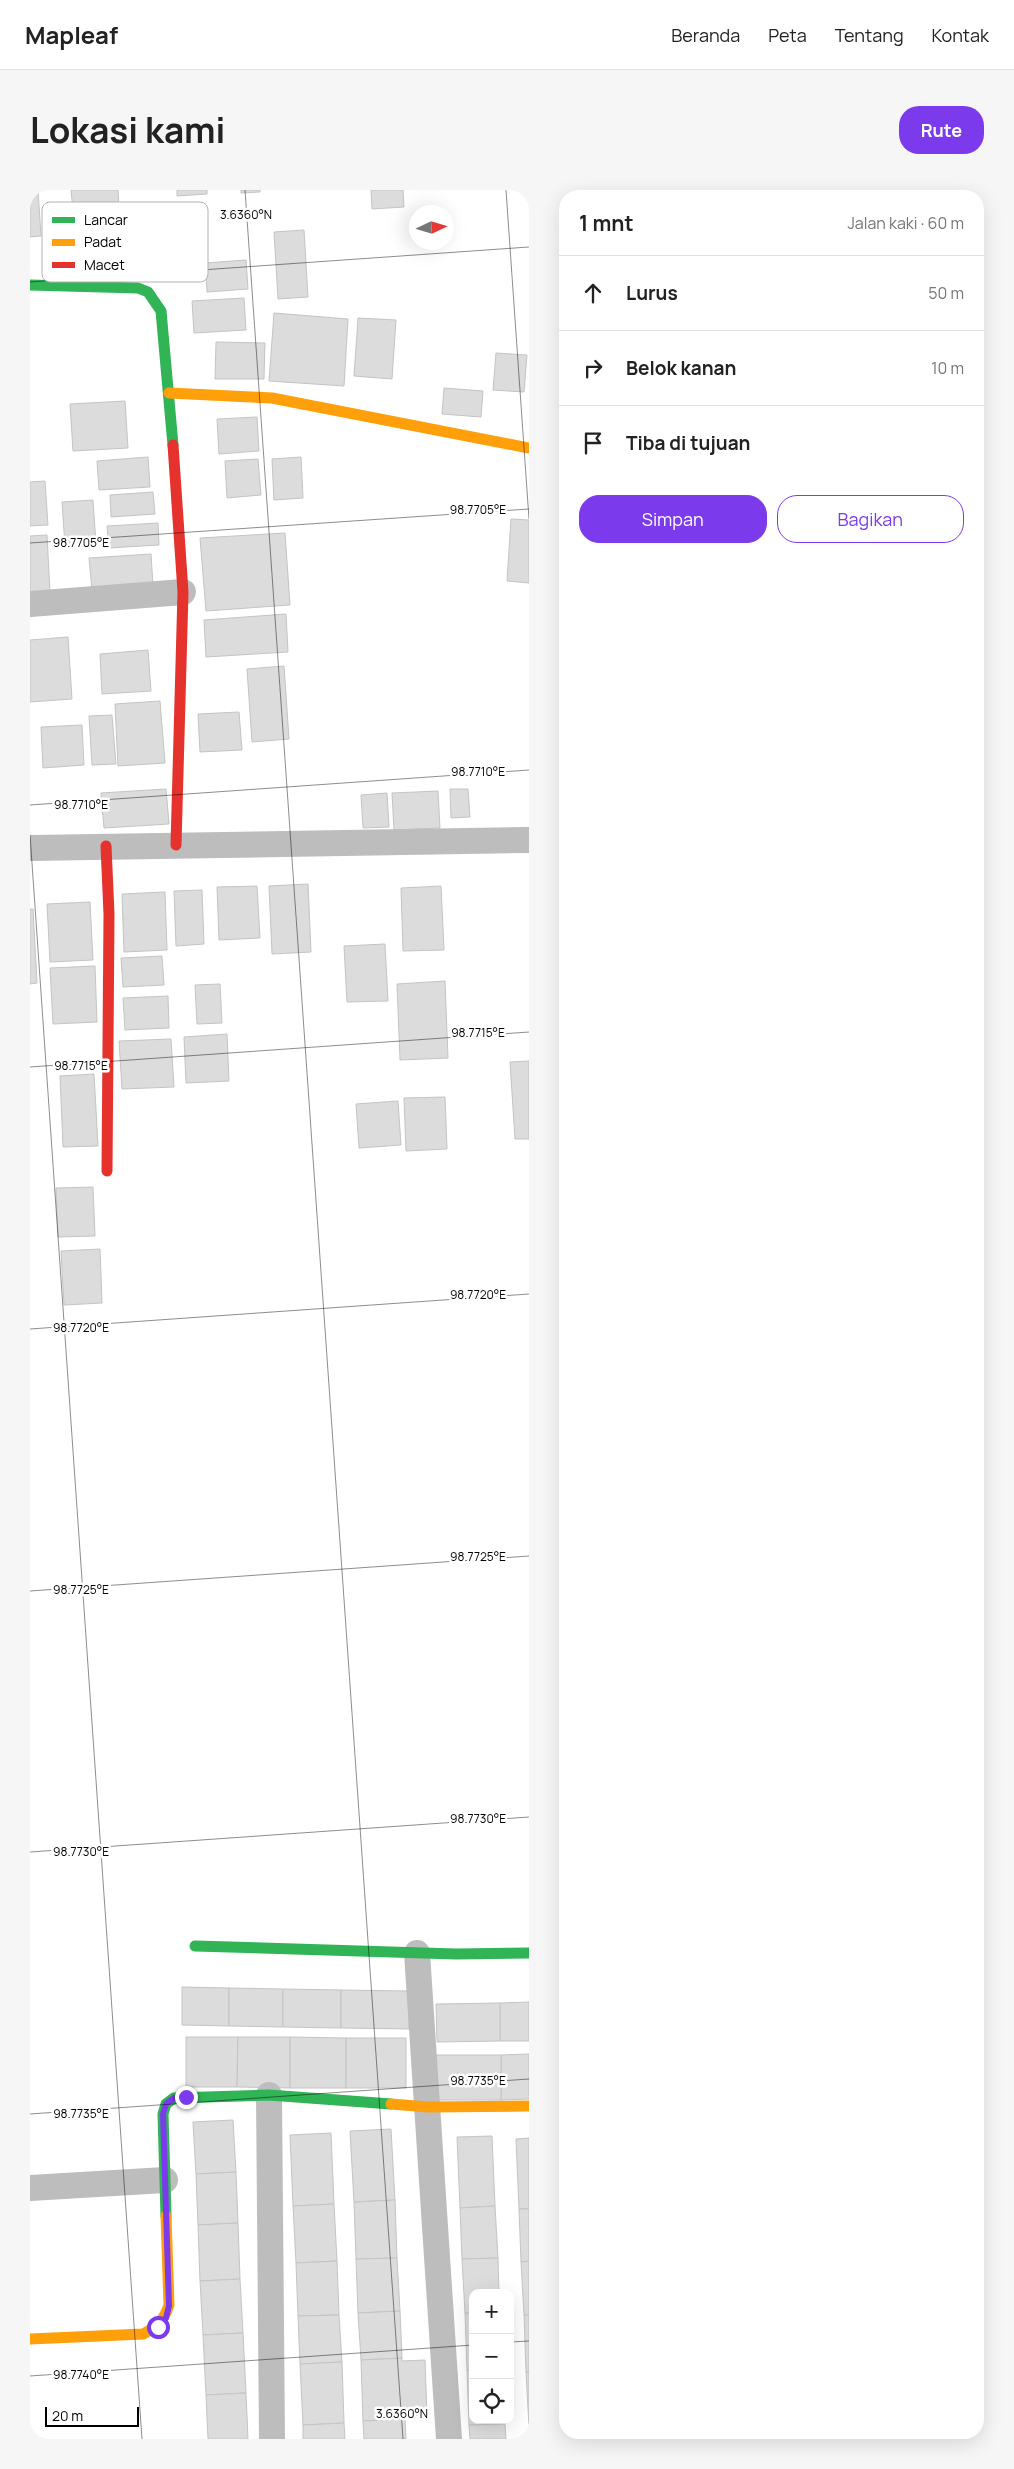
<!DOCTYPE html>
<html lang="id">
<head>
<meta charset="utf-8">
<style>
  body { margin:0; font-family:Manrope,sans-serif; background:#f6f6f6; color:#222 }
  .controls { position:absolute; right:15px; bottom:15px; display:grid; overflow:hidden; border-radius:10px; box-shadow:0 5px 20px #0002 }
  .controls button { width:45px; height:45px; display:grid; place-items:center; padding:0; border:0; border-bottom:1px solid #e0e0e0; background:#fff; color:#222; font:25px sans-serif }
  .compass { position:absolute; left:379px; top:15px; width:45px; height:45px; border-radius:50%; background:#fff; box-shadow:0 5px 20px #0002; rotate:86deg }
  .scale { position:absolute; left:15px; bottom:12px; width:94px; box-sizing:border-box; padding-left:5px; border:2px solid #000; border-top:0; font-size:14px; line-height:18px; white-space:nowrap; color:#000; -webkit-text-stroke:4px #fff; paint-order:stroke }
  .stop { position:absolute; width:15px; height:15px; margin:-11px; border:4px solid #7c3aed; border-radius:50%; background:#fff }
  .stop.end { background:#7c3aed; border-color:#fff; box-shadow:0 1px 5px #0008 }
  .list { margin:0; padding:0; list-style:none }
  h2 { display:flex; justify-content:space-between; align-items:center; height:65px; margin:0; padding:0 20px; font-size:21px }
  h2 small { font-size:16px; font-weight:400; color:#767676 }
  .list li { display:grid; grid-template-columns:32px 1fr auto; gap:15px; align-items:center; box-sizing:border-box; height:75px; padding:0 20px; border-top:1px solid #e0e0e0 }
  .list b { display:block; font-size:19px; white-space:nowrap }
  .list em { font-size:16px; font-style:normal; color:#767676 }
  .actions { display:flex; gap:10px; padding:15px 20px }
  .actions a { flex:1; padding:11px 0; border:1px solid #7c3aed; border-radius:20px; text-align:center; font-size:18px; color:#7c3aed }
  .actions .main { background:#7c3aed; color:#fff }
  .icon { flex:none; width:28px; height:28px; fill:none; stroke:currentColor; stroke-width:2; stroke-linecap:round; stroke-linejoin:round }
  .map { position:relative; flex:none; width:499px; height:2249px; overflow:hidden; border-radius:20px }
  header { display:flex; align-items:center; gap:30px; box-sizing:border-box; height:70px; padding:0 25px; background:#fff; border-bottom:1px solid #e0e0e0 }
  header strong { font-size:24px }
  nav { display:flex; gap:28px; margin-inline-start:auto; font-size:18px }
  .intro { display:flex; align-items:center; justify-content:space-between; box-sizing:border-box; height:120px; padding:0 30px }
  h1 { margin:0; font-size:35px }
  .button { padding:12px 22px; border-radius:20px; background:#7c3aed; color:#fff; font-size:18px; font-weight:700 }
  main { display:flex; gap:30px; padding:0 30px }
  aside { flex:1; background:#fff; border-radius:20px; box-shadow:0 5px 20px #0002 }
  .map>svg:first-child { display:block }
</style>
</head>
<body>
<header>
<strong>Mapleaf</strong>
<nav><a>Beranda</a><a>Peta</a><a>Tentang</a><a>Kontak</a></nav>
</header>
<div class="intro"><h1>Lokasi kami</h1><a class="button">Rute</a></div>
<main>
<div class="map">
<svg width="499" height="2249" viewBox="0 0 499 2249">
  <rect width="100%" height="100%" fill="#fff"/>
  <g fill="#dcdcdc" stroke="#c4c4c4">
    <path d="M 0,0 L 8,0 L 11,46 L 0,47 Z"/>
    <path d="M 41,0 L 88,0 L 89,18 L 43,21 Z"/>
    <path d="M 147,0 L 177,0 L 177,4 L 147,6 Z"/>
    <path d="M 211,0 L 230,0 L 230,2 L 211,3 Z"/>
    <path d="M 341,0 L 373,0 L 374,17 L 342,19 Z"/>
    <path d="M 274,40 L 278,107 L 248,109 L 244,42 Z"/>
    <path d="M 216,70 L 218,99 L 177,102 L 175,73 Z"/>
    <path d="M 214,108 L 216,140 L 164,143 L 162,111 Z"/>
    <path d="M 244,123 L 318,129 L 314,196 L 239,191 Z"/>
    <path d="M 328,128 L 366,130 L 362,189 L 324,186 Z"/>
    <path d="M 186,152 L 235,153 L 234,189 L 185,189 Z"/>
    <path d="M 466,163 L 497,165 L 494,202 L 463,200 Z"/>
    <path d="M 414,198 L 453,201 L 451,227 L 412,224 Z"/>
    <path d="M 95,211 L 98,258 L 43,261 L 40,214 Z"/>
    <path d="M 227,227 L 229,261 L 189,264 L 187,229 Z"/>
    <path d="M 118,267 L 120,297 L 69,300 L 67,271 Z"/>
    <path d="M 271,267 L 273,308 L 244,310 L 242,269 Z"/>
    <path d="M 228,269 L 231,305 L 197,308 L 195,271 Z"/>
    <path d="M 15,291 L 18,335 L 0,336 L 0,292 Z"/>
    <path d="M 123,302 L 125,324 L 81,327 L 80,305 Z"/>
    <path d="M 63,310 L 66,354 L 35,356 L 32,312 Z"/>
    <path d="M 481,329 L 499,330 L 499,393 L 477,391 Z"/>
    <path d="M 128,333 L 129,355 L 79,358 L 77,336 Z"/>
    <path d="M 255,343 L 260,415 L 176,421 L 170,348 Z"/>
    <path d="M 17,345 L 20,402 L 0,403 L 0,346 Z"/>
    <path d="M 121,364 L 123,396 L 62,400 L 59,368 Z"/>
    <path d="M 256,424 L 258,462 L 176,467 L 174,430 Z"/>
    <path d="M 38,447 L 42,509 L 0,512 L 0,450 Z"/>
    <path d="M 118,460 L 121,501 L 72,504 L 70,464 Z"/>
    <path d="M 254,476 L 259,549 L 222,552 L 217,479 Z"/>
    <path d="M 130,511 L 135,573 L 88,576 L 85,514 Z"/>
    <path d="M 209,522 L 212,560 L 170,562 L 168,524 Z"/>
    <path d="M 82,525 L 86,574 L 62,575 L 59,526 Z"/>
    <path d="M 52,535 L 54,575 L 13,578 L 11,537 Z"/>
    <path d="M 136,599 L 139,634 L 74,638 L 71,603 Z"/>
    <path d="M 420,599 L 438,599 L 440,627 L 421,628 Z"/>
    <path d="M 408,601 L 410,638 L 364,640 L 362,603 Z"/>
    <path d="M 357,603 L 359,637 L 333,638 L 331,605 Z"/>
    <path d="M 278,694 L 281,762 L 242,764 L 239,696 Z"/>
    <path d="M 227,696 L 230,748 L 189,750 L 187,697 Z"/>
    <path d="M 411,696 L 414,760 L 373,761 L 371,698 Z"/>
    <path d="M 172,700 L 174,754 L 146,756 L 144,701 Z"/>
    <path d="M 135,702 L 137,760 L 94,762 L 92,704 Z"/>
    <path d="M 60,712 L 63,770 L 20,772 L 17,714 Z"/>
    <path d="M 0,719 L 3,719 L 7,793 L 0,794 Z"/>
    <path d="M 355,754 L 358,811 L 317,812 L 314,756 Z"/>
    <path d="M 132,766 L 134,795 L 93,797 L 91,768 Z"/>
    <path d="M 65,776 L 67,832 L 23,834 L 20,778 Z"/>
    <path d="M 415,791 L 418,868 L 370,870 L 367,794 Z"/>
    <path d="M 190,794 L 192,833 L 167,834 L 165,795 Z"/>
    <path d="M 138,806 L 139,838 L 95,840 L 93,808 Z"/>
    <path d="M 197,844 L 199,891 L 156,893 L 154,847 Z"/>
    <path d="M 141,849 L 144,897 L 92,899 L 89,851 Z"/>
    <path d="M 499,871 L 499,949 L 485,949 L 480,872 Z"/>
    <path d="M 64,884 L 68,956 L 33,957 L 30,886 Z"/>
    <path d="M 415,907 L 417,959 L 376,961 L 374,908 Z"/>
    <path d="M 368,911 L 371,955 L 329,958 L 326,914 Z"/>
    <path d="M 63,997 L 65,1046 L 28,1047 L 26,998 Z"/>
    <path d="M 70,1059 L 72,1113 L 34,1115 L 31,1061 Z"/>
    <path d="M 152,1797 L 199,1798 L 199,1836 L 152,1835 Z"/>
    <path d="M 199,1798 L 253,1799 L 253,1837 L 199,1836 Z"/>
    <path d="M 253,1799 L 311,1800 L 311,1838 L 253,1837 Z"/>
    <path d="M 311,1800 L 379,1801 L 379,1839 L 311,1838 Z"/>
    <path d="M 499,1812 L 499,1851 L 470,1851 L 470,1813 Z"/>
    <path d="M 470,1813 L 470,1851 L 407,1852 L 406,1814 Z"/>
    <path d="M 156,1847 L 208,1847 L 207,1897 L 156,1897 Z"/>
    <path d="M 208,1847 L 260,1847 L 260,1898 L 207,1897 Z"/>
    <path d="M 260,1847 L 316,1848 L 316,1898 L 260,1898 Z"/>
    <rect x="316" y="1848" width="60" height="50"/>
    <path d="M 499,1864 L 499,1909 L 471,1910 L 471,1865 Z"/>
    <rect x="406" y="1865" width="65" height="45"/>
    <path d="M 203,1930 L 206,1982 L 166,1984 L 163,1932 Z"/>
    <path d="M 361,1939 L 365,2010 L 324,2012 L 320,1941 Z"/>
    <path d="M 301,1943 L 304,2014 L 263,2016 L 260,1945 Z"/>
    <path d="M 462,1946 L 465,2016 L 430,2018 L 427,1947 Z"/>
    <path d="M 499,1948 L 499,2019 L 489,2019 L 486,1949 Z"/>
    <path d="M 206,1982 L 208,2033 L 168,2035 L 166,1984 Z"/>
    <path d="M 365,2010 L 367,2068 L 326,2069 L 324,2012 Z"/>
    <path d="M 304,2014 L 307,2071 L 266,2073 L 263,2016 Z"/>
    <path d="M 465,2016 L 468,2068 L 432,2069 L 430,2018 Z"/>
    <path d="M 489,2019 L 499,2019 L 499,2071 L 491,2072 Z"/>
    <path d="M 208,2033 L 210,2089 L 170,2091 L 168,2035 Z"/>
    <path d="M 367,2068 L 370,2121 L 328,2123 L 326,2069 Z"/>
    <path d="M 468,2068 L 469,2103 L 443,2103 L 443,2123 L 435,2123 L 432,2069 Z"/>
    <path d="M 307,2071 L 309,2125 L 268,2126 L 266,2073 Z"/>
    <path d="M 499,2071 L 499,2125 L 494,2125 L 491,2072 Z"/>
    <path d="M 210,2089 L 213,2143 L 173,2145 L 170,2091 Z"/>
    <path d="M 370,2121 L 372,2168 L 331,2170 L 328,2123 Z"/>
    <path d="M 435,2123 L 443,2123 L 443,2180 L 437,2180 Z"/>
    <path d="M 309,2125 L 312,2172 L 270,2174 L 268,2126 Z"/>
    <path d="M 494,2125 L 499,2125 L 499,2182 L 496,2182 Z"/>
    <path d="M 213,2143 L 216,2203 L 176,2205 L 173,2145 Z"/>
    <path d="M 372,2168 L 372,2171 L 395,2170 L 397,2225 L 375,2226 L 375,2229 L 333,2231 L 331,2170 Z"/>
    <path d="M 312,2172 L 314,2233 L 273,2235 L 270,2174 Z"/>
    <path d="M 437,2180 L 443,2180 L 443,2230 L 475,2230 L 475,2234 L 439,2235 Z"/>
    <path d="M 496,2182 L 499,2182 L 499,2237 Z"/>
    <path d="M 216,2203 L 218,2249 L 178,2249 L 176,2205 Z"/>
    <path d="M 375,2229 L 376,2249 L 334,2249 L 333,2231 Z"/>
    <path d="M 314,2233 L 315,2249 L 273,2249 L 273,2235 Z"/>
    <path d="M 475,2234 L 476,2249 L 440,2249 L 439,2235 Z"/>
  </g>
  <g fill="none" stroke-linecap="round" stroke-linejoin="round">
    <g stroke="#bdbdbd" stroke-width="26">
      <path d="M 0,414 L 153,402"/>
      <path d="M 0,658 L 499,650"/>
      <path d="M 387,1763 L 419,2249"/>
      <path d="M 239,1905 L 242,2249"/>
      <path d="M 0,1998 L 135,1990"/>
    </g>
    <g stroke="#30b455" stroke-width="11">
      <path d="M 0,95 L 108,98 L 118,102 L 131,121 L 143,255"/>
      <path d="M 165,1756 L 426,1764 L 499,1763"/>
      <path d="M 136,2026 L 133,1924 L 136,1914 L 144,1908 L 239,1905 L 361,1914"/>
    </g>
    <g stroke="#ff9f0a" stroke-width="11">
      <path d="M 139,203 L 242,208 L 499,258"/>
      <path d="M 361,1914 L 398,1917 L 499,1916"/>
      <path d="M 0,2149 L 113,2144 C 127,2137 134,2130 139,2115 L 136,2026"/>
    </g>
    <g stroke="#e5322d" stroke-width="11">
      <path d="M 143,255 L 153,402 L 146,655"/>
      <path d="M 76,656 L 79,724 L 77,981"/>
    </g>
  </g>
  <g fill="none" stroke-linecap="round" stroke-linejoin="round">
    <path stroke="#7c3aed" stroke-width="6" d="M 128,2137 L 136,2128 L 139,2116 L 133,1924 L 136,1914 L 144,1908 L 156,1907"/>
  </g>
  <path fill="none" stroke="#000" stroke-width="1" stroke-opacity="0.45" d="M 215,0 L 373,2249M 476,0 L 499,329M 0,92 L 499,57M 0,353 L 499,319M 0,615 L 499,580M 0,645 L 112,2249M 0,877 L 499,842M 0,1139 L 499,1104M 0,1401 L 499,1366M 0,1662 L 499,1627M 0,1924 L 499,1889M 480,2152 L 499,2151M 0,2186 L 443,2155"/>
  <rect x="12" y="12" width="166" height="80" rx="8" fill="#fff" stroke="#b2b2b2" stroke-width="1"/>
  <rect x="22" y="27" width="23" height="6" fill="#30b455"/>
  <rect x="22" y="49" width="23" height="7" fill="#ff9f0a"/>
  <rect x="22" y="72" width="23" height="6" fill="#e5322d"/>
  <g font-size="14" fill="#000">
    <text x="54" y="35">Lancar</text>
    <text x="54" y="57">Padat</text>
    <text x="54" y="80">Macet</text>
  </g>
  <g font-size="12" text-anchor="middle" fill="#000" stroke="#fff" stroke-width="5" stroke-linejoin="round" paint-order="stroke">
    <text x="216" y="29">3.6360°N</text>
    <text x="448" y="324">98.7705°E</text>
    <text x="51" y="357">98.7705°E</text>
    <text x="448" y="586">98.7710°E</text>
    <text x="51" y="619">98.7710°E</text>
    <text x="448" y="847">98.7715°E</text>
    <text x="51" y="880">98.7715°E</text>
    <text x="448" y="1109">98.7720°E</text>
    <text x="51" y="1142">98.7720°E</text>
    <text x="448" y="1371">98.7725°E</text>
    <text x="51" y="1404">98.7725°E</text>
    <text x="448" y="1633">98.7730°E</text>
    <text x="51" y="1666">98.7730°E</text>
    <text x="448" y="1895">98.7735°E</text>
    <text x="51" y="1928">98.7735°E</text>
    <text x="51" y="2189">98.7740°E</text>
    <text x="372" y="2228">3.6360°N</text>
  </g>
</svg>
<div class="controls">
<button>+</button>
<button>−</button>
<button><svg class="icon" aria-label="locate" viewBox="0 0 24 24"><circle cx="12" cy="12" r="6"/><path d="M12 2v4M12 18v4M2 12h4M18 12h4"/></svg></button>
</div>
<svg class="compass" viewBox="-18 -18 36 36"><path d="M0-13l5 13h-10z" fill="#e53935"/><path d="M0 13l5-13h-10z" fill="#767676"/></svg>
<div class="scale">20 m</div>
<div class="stop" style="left:128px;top:2137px"></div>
<div class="stop end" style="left:156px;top:1907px"></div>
</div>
<aside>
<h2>1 mnt<small>Jalan kaki · 60 m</small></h2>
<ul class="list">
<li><svg class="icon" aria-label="ahead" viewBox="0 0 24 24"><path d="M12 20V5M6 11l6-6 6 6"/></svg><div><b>Lurus</b></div><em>50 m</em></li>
<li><svg class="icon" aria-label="right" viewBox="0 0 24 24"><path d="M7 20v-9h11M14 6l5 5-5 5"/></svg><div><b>Belok kanan</b></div><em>10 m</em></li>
<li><svg class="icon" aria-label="arrive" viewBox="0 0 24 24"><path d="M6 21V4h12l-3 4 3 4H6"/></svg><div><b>Tiba di tujuan</b></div></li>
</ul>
<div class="actions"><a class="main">Simpan</a><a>Bagikan</a></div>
</aside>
</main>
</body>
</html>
